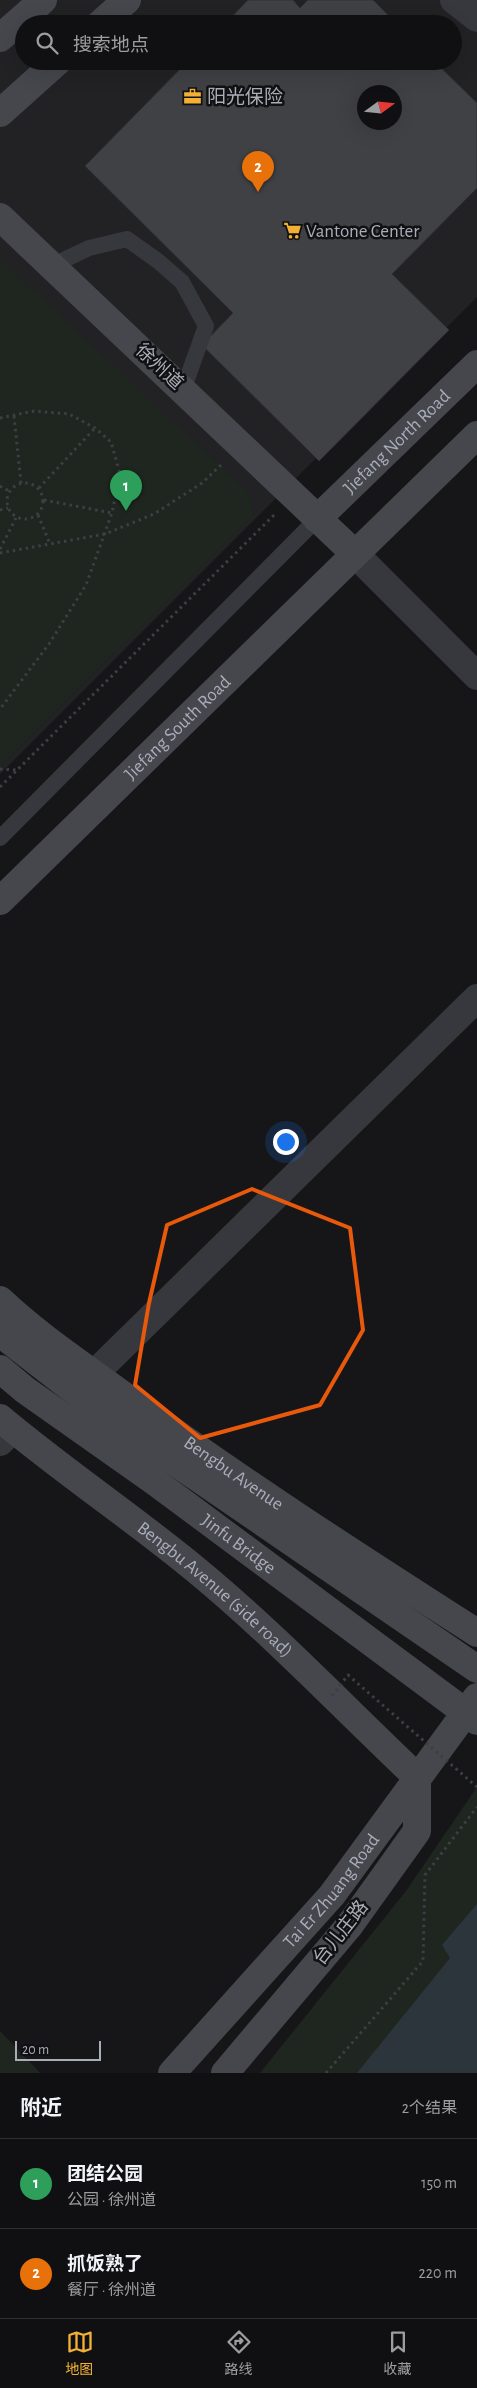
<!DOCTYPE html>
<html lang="zh">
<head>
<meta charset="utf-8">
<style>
  body { margin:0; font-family:"Alegreya Sans","Noto Sans SC",sans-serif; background:#1e1e20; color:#f1f3f6 }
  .compass { position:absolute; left:357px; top:85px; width:45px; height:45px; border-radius:50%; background:#101012; box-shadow:0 5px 20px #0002; rotate:75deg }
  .scale { position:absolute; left:15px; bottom:12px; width:86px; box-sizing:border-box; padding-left:5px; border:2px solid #a8adb8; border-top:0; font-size:14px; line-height:18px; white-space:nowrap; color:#a8adb8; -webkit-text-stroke:4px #111113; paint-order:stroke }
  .you { position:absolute; left:285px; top:1141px; width:18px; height:18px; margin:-12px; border:4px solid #fff; border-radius:50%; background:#1a73e8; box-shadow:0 0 0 8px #1a73e833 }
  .badge { display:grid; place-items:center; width:32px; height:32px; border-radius:50%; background:#f2b134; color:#fff; font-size:16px; font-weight:700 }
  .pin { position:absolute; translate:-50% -41px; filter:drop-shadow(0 1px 2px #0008) }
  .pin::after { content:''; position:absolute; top:26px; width:18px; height:15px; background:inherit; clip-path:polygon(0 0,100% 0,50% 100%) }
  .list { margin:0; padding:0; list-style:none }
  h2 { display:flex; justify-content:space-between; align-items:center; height:65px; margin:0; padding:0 20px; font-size:21px }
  h2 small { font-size:16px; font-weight:400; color:#9c9d9f }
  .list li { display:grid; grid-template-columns:32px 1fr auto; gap:15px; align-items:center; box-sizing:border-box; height:90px; padding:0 20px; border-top:1px solid #303032 }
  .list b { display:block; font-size:19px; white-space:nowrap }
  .list p { margin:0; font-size:16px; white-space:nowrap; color:#9c9d9f }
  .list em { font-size:16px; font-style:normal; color:#9c9d9f }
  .icon { flex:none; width:28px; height:28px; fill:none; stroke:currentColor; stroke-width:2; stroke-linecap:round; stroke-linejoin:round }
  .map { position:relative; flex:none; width:477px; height:2073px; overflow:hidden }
  .search { position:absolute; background:#101012; box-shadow:0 5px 20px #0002; left:15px; right:15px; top:15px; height:55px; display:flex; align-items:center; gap:12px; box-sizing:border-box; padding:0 18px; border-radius:28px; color:#9c9d9f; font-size:19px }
  .sheet { height:245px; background:#101012 }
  nav { display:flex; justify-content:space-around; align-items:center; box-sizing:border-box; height:70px; border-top:1px solid #303032; background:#101012; font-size:14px; color:#9c9d9f }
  nav a { display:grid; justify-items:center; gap:2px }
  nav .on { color:#f2b134 }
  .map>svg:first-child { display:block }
</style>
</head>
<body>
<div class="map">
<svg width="477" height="2073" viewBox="0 0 477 2073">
  <rect width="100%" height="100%" fill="#161618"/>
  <path fill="#222225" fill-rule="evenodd" d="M 0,0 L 477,0 L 477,297 L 0,774 ZM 24,24 L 453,24 L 453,61 L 24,61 ZM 364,92 L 394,92 L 394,122 L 364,122 Z"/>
  <g fill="#1e261f">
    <path d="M 0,259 L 247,492 L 252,505 L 252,516 L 0,766 Z"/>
    <path d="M 477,1787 L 477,2073 L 260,2073 L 406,1891 Z"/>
    <path d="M 0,2031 L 40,2073 L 0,2073 Z"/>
  </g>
  <path fill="#2c353c" d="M 477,1904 L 477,2073 L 357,2073 L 450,1958 L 442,1945 Z"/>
  <g fill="#404145" stroke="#303034" fill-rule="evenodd">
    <path d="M 248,0 L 293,0 L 300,8 L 308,0 L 373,0 L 397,24 L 225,24 Z"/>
    <path d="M 188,61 L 434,61 L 477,103 L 477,188 L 392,274 L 449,330 L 319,461 L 202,345 L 233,313 L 85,166 ZM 364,92 L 394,92 L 394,122 L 364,122 Z"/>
  </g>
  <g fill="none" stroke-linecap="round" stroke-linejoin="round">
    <g stroke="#3d3f44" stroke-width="3" stroke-dasharray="2.5 4" stroke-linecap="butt">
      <path d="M 14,416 L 21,483"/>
      <path d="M 0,418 L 34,411 L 69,414 L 95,428 L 111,442 L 120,474 L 112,513 L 86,585 L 49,644 L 0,709"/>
      <circle cx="25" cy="501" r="18"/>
      <path d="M 0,486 L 9,491"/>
      <path d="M 39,488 L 95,428"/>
      <path d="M 44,500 L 112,513"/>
      <path d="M 0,510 L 8,508"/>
      <path d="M 38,515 L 50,544"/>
      <path d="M 0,549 L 16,518"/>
      <path d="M 0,553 L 105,534 L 154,514 L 202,483 L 221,465"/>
      <path d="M 0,769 L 16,770"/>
      <path d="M 0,787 L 274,515"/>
      <path d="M 326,2073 L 423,1961 L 425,1875 L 477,1807"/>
    </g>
    <g stroke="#37383d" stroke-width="16">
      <path d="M 51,266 L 89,248 L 127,239 L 158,261 L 182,282 L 206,326 L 183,390"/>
      <path d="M 0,838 L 317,519"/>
    </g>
    <g stroke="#37383d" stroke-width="28">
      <path d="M 454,0 L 477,18"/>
      <path d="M 354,553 L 477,676"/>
      <path d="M 94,1374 L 477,998"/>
      <path d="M 0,1442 L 13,1429"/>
    </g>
    <g stroke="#45474d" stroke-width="28">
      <path d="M 100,24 L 127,0"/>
      <path d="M 0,38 L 43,0"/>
      <path d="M 0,113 L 58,61"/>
      <path d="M 0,217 L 354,553"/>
      <path id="s1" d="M 317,519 L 477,364"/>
      <path id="s2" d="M 0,901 L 477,435"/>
      <path id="s3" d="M 0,1300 C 38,1336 81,1364 123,1395 C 237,1479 357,1556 477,1633"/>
      <path d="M 0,1333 L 99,1410 L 477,1669"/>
      <path id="s4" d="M 0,1418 C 63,1471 132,1517 195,1569 C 274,1634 343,1707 417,1777 L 417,1831 L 349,1926 L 225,2073"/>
      <path id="s5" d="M 172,2073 L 332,1895 L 477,1697"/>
    </g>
    <path stroke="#3d3f44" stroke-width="3" stroke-dasharray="2.5 4" stroke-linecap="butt" d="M 332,1696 L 348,1675 L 477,1787"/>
    <path stroke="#45474d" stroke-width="28" id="s6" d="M 0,1369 L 25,1390 L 154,1481 L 477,1721"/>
  </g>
  <path fill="none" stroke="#e8590c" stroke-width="4" stroke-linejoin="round" d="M 252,1189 L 350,1228 L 363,1330 L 320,1405 L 200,1438 L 135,1385 L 149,1303 L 167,1225 Z"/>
  <defs>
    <symbol id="office-bare" viewBox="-9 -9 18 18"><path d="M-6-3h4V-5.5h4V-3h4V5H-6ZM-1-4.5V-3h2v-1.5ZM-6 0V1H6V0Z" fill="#f2b134" stroke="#111113" stroke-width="2.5" paint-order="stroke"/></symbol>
    <symbol id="supermarket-bare" viewBox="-9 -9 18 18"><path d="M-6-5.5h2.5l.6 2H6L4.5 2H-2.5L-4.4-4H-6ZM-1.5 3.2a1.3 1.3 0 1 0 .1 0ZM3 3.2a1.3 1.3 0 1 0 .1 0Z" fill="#f2b134" stroke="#111113" stroke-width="2.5" paint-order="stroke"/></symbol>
  </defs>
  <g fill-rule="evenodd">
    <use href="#office-bare" x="180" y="84" width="25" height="25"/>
    <use href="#supermarket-bare" x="280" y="218" width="25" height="25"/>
  </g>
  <g text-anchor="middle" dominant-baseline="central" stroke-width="5" stroke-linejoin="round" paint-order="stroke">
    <g font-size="19" fill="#a8adb8" stroke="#111113" text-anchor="start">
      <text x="207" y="97">阳光保险</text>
      <text x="306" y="231">Vantone Center</text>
    </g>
    <g font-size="19" fill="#a8adb8" stroke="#111113">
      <text transform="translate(159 367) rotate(43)">徐州道</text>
      <text stroke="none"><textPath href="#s1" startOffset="111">Jiefang North Road</textPath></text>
      <text stroke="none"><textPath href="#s2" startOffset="248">Jiefang South Road</textPath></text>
      <text stroke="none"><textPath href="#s3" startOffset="291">Bengbu Avenue</textPath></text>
      <text stroke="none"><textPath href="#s6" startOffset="296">Jinfu Bridge</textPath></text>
      <text stroke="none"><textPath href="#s4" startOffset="275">Bengbu Avenue (side road)</textPath></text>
      <text stroke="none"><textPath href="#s5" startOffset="242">Tai Er Zhuang Road</textPath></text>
      <text transform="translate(341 1933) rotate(-52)">台儿庄路</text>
    </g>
  </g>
</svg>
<svg class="compass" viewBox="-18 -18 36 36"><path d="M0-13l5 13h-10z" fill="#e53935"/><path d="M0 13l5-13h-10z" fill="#9c9d9f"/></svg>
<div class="scale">20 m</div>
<div class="you"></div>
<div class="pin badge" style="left:126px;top:511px;background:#2e9e5b">1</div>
<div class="pin badge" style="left:258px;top:192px;background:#e8710a">2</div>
<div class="search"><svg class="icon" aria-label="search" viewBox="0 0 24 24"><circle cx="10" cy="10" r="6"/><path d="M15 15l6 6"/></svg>搜索地点</div>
</div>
<section class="sheet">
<h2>附近<small>2个结果</small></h2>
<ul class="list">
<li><span class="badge" style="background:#2e9e5b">1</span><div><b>团结公园</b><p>公园 · 徐州道</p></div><em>150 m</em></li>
<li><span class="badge" style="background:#e8710a">2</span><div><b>抓饭熟了</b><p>餐厅 · 徐州道</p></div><em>220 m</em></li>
</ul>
</section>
<nav>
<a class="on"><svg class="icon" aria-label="map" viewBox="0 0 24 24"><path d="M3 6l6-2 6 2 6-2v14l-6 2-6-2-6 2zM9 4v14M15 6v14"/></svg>地图</a>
<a><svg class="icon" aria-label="directions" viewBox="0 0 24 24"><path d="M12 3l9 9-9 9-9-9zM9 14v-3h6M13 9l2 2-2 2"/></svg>路线</a>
<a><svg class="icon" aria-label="saved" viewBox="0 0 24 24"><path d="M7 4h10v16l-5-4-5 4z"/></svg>收藏</a>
</nav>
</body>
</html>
